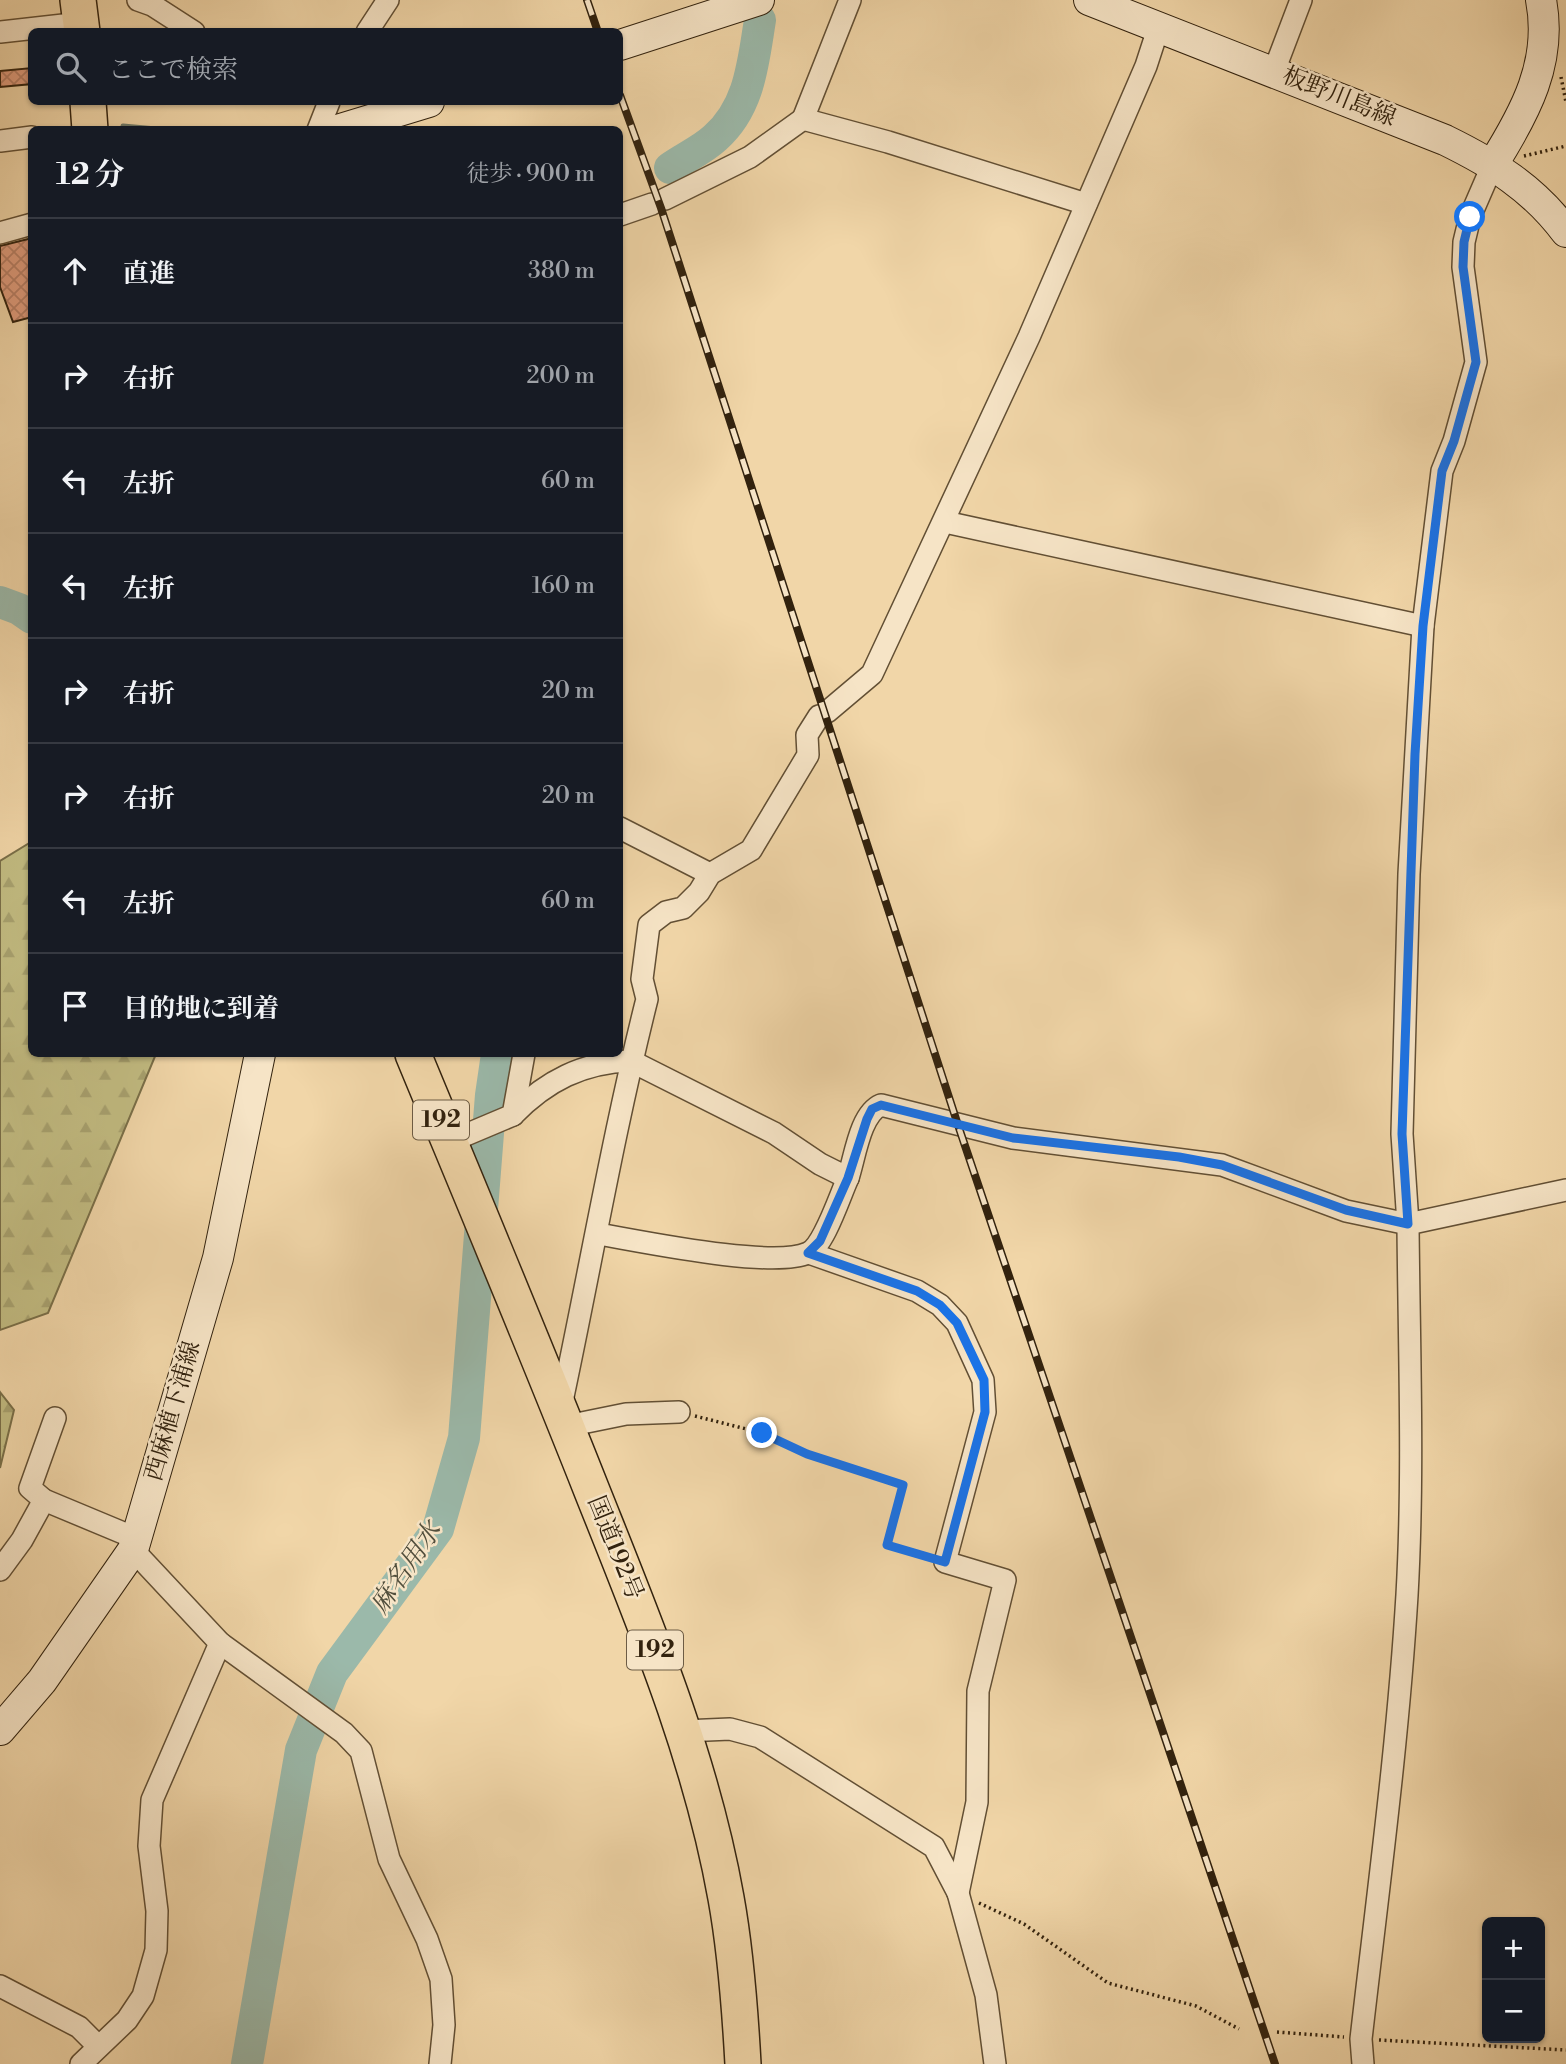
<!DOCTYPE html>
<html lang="ja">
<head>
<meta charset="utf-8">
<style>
  body { margin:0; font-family:"Libre Bodoni","Noto Serif JP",serif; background:#20242c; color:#f1f3f6 }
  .controls { position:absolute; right:21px; bottom:21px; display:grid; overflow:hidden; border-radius:10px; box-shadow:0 2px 5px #0004 }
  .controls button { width:63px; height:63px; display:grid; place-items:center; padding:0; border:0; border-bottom:2px solid #363941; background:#171b24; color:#f1f3f6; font:35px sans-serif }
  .stop { position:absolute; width:21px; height:21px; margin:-16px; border:5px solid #1a73e8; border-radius:50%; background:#fff }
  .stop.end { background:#1a73e8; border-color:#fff; box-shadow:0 2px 7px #0008 }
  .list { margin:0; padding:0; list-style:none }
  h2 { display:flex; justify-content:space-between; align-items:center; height:91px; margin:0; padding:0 28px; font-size:30px }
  h2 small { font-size:23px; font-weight:400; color:#9ea1a6 }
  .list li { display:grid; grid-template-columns:46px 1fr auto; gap:21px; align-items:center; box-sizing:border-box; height:105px; padding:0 28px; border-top:2px solid #363941 }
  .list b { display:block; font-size:26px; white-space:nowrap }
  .list em { font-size:23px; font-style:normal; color:#9ea1a6 }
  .icon { flex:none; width:38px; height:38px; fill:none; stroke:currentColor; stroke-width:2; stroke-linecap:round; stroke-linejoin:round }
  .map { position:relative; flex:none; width:1566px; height:2064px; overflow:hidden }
  .search { position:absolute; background:#171b24; box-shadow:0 2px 5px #0004; left:28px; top:28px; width:595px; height:77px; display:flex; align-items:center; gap:18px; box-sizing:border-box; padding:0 24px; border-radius:10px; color:#9ea1a6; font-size:26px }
  .panel { position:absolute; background:#171b24; box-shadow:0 2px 5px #0004; left:28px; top:126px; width:595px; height:931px; border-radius:10px }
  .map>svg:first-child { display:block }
</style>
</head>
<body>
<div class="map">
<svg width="1566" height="2064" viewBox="0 0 1566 2064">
  <defs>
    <pattern id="forest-firs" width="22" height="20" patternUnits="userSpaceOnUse" patternTransform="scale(1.75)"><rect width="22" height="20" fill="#c2bc82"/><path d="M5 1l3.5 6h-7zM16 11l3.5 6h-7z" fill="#a7a16f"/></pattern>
    <pattern id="building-cross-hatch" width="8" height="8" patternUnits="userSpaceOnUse" patternTransform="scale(1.75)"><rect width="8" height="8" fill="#e29e7f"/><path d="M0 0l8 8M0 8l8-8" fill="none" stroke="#b88066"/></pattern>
  </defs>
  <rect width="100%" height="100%" fill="#f1d6a8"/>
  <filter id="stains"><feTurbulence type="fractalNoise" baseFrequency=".00286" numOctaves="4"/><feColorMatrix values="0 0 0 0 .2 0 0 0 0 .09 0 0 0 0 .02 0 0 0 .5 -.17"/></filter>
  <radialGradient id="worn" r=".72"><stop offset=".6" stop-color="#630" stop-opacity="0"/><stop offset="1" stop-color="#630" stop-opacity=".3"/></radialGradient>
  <g fill="url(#forest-firs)" stroke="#7a6f48" stroke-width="2">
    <path d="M 31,842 L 32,1054 L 156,1054 L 48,1313 L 0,1330 L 0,861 Z"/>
    <path d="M 0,1392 L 14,1410 L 0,1468 Z"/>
  </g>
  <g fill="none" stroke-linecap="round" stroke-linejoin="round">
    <path stroke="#717d6c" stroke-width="5" d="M 123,126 L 167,130"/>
    <g stroke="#9bb9aa" stroke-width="32">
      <path d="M 670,168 C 684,158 702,150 715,138 C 750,107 753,63 760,20"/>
      <path d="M 0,602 L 19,609 L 32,618"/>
      <path d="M 247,2064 L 301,1750 L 332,1673 L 438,1529 L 464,1438 L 491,1095 L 497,1054"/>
    </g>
  </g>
  <g fill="url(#building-cross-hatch)" stroke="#32220e" stroke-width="2">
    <path d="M 32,68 L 32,84 L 0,87 L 0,71 Z"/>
    <path d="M 32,238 L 32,317 L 13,322 L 0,287 L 0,246 Z"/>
  </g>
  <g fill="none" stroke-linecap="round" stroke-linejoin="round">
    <defs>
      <g id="minor">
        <path d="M 138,0 L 152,5 L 194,32"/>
        <path d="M 0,32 L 81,23"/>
        <path d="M 367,32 L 388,0"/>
        <path d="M 1274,71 L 1301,0"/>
        <path d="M 803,119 L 850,0"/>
        <path d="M 318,130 L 329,102"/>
        <path d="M 0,141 L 32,137"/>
        <path d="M 665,199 L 750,157 L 803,119 L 888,142 L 1086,204"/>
        <path d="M 620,215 L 652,204"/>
        <path d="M 0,233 L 32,224"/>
        <path d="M 945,522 L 1423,626"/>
        <path d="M 827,712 L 872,674 L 1029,337 L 1146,66 L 1159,26"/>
        <path d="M 620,828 L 710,874"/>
        <path d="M 513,1115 C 546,1081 583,1062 631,1061 L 774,1133 L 820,1164 L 848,1178 C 855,1157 860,1114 881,1105 L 1013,1138 L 1222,1165 L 1346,1211 L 1408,1224 L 1402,1134 L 1409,874 L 1423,626 L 1442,471 L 1454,441 L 1476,362 L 1463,267 L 1464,242 L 1470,217 L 1493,164"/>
        <path d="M 449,1142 L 513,1115 L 524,1054"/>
        <path d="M 598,1234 C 640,1241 772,1269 808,1253 C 824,1246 840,1195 848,1178"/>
        <path d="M 809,1253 L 917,1291 L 940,1305 L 957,1323 L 983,1380 L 985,1412 L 945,1562 L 1005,1580 L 978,1691 L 977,1802 L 958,1893"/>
        <path d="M 561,1406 C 590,1270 613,1134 647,999 L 642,979 L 649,925 L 666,912 L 683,908 L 699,892 L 710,874 L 751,850 L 808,755 L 807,735 L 819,716"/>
        <path d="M 55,1418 L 30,1488 L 44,1500 L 128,1535 L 133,1550 L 220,1643 L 344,1733 L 361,1751 L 389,1859 L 427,1939 L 441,1979 L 444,2025 L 440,2064"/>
        <path d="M 567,1426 L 626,1414 L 679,1412"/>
        <path d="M 0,1570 L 22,1540 L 44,1500"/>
        <path d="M 684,1731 L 730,1729 L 760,1737 L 934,1847 L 958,1893 L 986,1995 L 995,2064"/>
        <path d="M 0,1986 L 79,2027 L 98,2046"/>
        <path d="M 81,2064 L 127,2020 L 143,1996 L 156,1950 L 157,1911 L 149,1846 L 152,1800 L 220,1643"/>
        <path d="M 1363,2064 L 1361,2039 C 1378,1891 1398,1744 1407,1595 C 1414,1472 1409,1347 1408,1224 L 1566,1190"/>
      </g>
      <g id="secondary">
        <path d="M 1089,0 L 1445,140 C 1494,164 1533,188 1566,232"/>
        <path d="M 620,45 L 759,0"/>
        <path d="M 337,130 L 429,102"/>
        <path d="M 1493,164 C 1525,113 1553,62 1541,0"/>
        <path d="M 0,1730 L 42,1681 L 133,1550 L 218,1258 L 260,1054"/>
      </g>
      <g id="trunk">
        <path d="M 78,0 L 82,32"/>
        <path d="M 88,102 L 90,130"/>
        <path d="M 413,1054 C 473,1199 534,1344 592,1491 C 645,1624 701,1757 726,1898 C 736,1953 740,2009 743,2064"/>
      </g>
    </defs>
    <use href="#minor" stroke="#624f34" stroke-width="24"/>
    <use href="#secondary" stroke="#32220e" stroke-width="32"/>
    <use href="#trunk" stroke="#32220e" stroke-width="38"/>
    <g stroke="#32220e" stroke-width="3.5" stroke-dasharray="2 3.5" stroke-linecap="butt">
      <path d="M 1561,77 L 1566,102"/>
      <path d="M 1524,156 L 1566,146"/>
      <path d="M 695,1416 L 762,1433 L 807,1454 L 903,1485 L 887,1545 L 928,1557"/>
      <path d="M 979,1903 L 1024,1924 L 1108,1983 L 1196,2006 L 1239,2029"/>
      <path d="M 1277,2032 L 1344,2037"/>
      <path d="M 1379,2040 L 1566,2050"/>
    </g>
    <use href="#minor" stroke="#f6e4c6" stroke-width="21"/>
    <use href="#secondary" stroke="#f6e4c6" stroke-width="30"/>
    <use href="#trunk" stroke="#f1d6a8" stroke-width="35"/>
    <defs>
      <g id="rail">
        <path d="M 587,0 L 598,32"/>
        <path d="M 620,95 L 661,208 L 957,1122 L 1275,2064"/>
      </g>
    </defs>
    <use href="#rail" stroke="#32220e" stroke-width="8"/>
    <use href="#rail" stroke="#f6e4c6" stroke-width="5" stroke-dasharray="16" stroke-linecap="butt"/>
  </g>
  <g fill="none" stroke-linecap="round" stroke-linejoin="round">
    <path stroke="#1a73e8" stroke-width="9" d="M 762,1433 L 807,1454 L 903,1485 L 887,1545 L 945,1562 L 985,1412 L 984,1380 L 957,1323 L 940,1305 L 917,1291 L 808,1253 L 820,1241 L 848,1178 L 867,1119 L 872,1109 L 881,1105 L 1013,1138 L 1179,1157 L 1222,1165 L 1346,1210 L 1408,1224 L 1402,1134 L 1415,754 L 1423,626 L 1442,471 L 1454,441 L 1476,362 L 1463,267 L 1464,242 L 1470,217"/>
  </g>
  <g text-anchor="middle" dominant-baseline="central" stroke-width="5" stroke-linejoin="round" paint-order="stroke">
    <g fill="#f6e4c6" stroke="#6d5c45" stroke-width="2">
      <rect x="413" y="1100.5" width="56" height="39" rx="5"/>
      <rect x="627" y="1630.5" width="56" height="39" rx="5"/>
    </g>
    <g font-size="23" font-weight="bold" fill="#32220e">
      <text x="441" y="1120">192</text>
      <text x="655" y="1650">192</text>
    </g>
    <g font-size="24" fill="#32220e" stroke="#f6e4c6">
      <text transform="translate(1339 97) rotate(22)">板野川島線</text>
      <text transform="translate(173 1411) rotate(-74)">西麻植下浦線</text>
      <text transform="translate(615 1548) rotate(68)">国道192号</text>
    </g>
    <g font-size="26" font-style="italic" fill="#524f3d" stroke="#f6e4c6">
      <text transform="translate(406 1568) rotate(-56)">麻名用水</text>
    </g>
  </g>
  <rect width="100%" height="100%" filter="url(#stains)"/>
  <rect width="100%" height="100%" fill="url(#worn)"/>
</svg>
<div class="controls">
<button>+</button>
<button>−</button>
</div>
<div class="stop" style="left:1470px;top:217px"></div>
<div class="stop end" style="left:762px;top:1433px"></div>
<div class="search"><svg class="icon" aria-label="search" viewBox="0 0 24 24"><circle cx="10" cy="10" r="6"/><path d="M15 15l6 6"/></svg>ここで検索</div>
<section class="panel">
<h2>12 分<small>徒歩 · 900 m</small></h2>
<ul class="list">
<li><svg class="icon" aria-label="ahead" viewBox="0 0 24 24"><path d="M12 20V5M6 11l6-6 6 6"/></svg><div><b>直進</b></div><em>380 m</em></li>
<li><svg class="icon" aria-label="right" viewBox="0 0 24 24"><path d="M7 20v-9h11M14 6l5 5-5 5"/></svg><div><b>右折</b></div><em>200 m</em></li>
<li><svg class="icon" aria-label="left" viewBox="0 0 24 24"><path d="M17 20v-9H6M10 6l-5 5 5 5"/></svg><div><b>左折</b></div><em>60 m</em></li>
<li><svg class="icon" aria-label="left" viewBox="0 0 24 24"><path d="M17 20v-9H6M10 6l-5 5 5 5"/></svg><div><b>左折</b></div><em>160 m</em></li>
<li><svg class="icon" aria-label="right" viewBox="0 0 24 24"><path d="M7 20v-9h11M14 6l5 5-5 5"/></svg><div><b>右折</b></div><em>20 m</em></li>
<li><svg class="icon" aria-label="right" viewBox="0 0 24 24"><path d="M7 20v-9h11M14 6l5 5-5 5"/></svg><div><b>右折</b></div><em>20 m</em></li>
<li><svg class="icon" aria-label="left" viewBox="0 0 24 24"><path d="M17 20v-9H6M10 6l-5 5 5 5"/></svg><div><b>左折</b></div><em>60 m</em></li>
<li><svg class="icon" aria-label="arrive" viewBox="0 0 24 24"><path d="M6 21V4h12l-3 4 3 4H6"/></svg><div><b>目的地に到着</b></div></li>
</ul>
</section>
</div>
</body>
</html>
